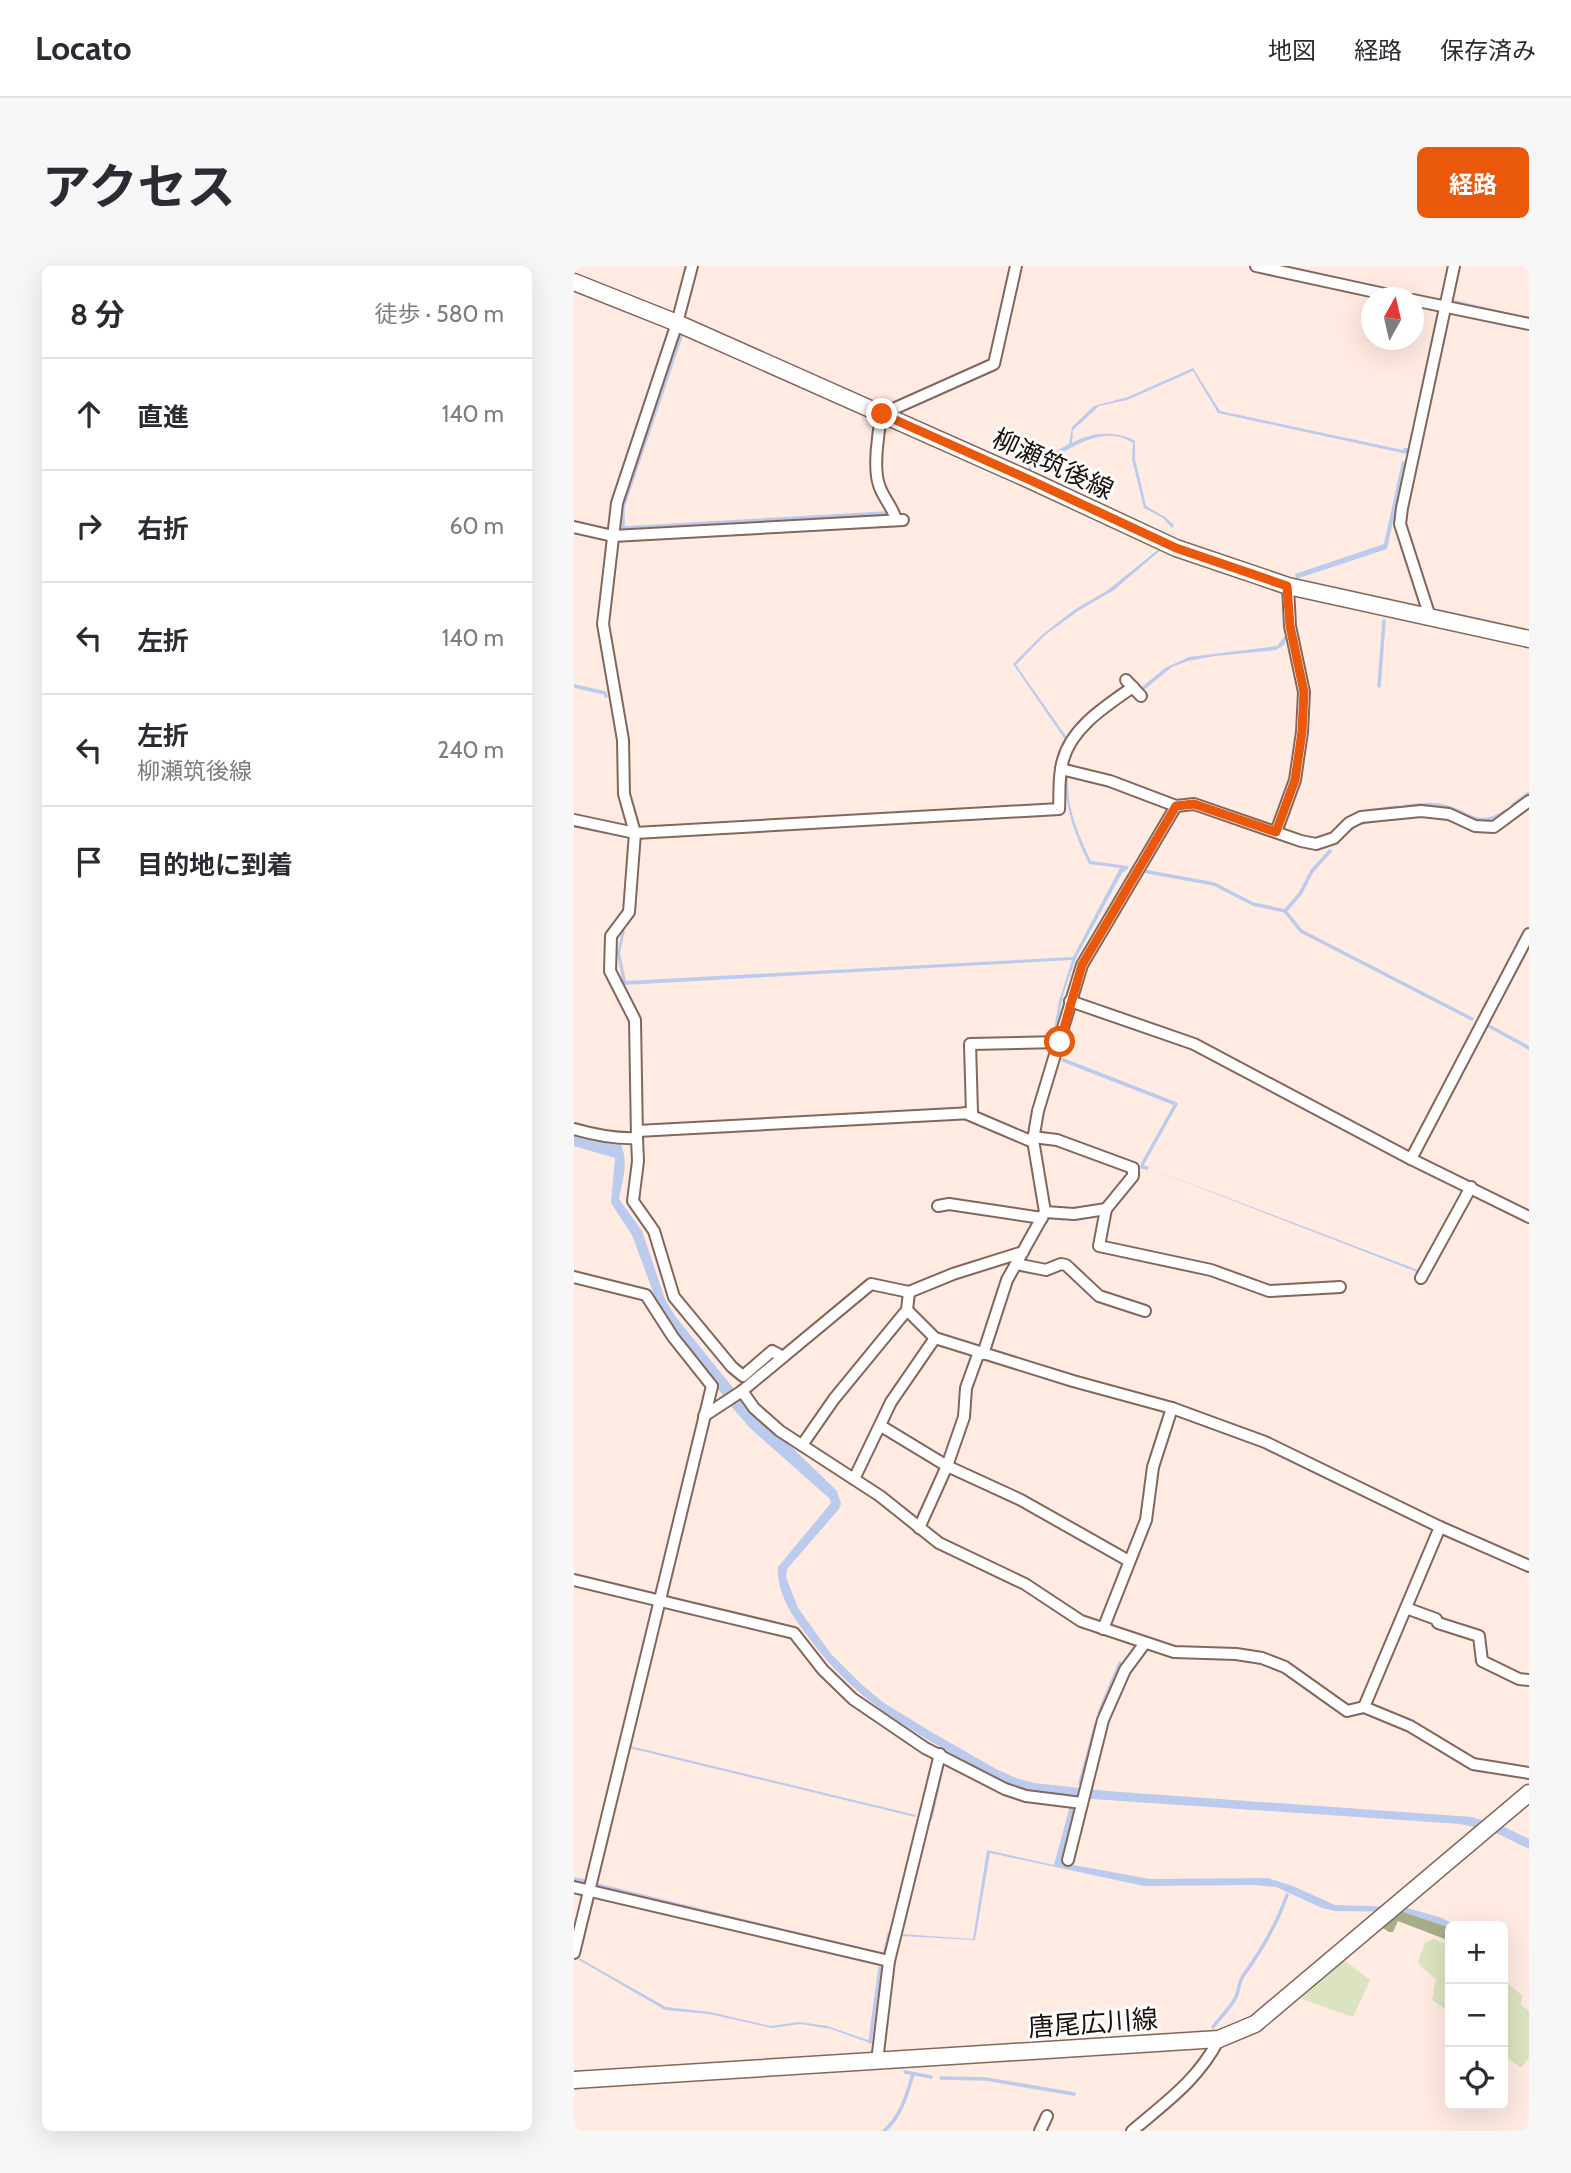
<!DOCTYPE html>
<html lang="ja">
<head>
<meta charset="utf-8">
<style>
  body { margin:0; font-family:Cabin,"Noto Sans JP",sans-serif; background:#f7f7f7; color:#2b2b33 }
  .controls { position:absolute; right:21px; bottom:21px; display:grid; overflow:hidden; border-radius:10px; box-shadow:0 7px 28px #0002 }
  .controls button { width:63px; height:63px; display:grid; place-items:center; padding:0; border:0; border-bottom:2px solid #e1e1e2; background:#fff; color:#2b2b33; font:35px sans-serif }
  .compass { position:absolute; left:787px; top:21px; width:63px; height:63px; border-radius:50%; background:#fff; box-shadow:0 7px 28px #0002; rotate:8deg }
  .stop { position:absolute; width:21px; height:21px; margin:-16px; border:5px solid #ea580c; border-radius:50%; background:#fff }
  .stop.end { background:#ea580c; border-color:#fff; box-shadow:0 2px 7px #0008 }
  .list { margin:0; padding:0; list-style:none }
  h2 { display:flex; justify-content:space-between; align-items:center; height:91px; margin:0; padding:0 28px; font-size:30px }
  h2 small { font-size:23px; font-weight:400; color:#7c7c81 }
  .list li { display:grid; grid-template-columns:46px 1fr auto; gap:21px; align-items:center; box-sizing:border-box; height:112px; padding:0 28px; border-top:2px solid #e1e1e2 }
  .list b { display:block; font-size:26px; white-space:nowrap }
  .list p { margin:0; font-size:23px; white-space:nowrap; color:#7c7c81 }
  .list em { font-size:23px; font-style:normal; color:#7c7c81 }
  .icon { flex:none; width:38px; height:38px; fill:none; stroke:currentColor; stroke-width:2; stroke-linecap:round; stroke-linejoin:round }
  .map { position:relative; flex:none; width:955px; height:1865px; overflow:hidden; border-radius:10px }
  header { display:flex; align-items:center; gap:42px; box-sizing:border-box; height:98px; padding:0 35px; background:#fff; border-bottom:2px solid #e1e1e2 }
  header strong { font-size:33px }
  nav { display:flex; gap:38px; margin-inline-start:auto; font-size:24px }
  .intro { display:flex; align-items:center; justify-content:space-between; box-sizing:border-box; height:168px; padding:0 42px }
  h1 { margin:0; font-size:49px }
  .button { padding:18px 32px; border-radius:10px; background:#ea580c; color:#fff; font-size:24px; font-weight:700 }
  main { display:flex; gap:42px; padding:0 42px }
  aside { flex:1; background:#fff; border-radius:10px; box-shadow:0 7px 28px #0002 }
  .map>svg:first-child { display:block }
</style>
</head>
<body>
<header>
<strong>Locato</strong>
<nav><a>地図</a><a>経路</a><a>保存済み</a></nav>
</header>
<div class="intro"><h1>アクセス</h1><a class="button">経路</a></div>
<main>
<aside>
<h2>8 分<small>徒歩 · 580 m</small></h2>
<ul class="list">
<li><svg class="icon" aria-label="ahead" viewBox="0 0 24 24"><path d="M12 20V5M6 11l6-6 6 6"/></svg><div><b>直進</b></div><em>140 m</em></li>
<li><svg class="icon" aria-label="right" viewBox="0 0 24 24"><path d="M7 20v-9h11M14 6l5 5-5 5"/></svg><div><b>右折</b></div><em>60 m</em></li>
<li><svg class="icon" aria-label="left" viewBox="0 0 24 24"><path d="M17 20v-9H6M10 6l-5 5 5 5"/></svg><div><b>左折</b></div><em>140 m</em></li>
<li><svg class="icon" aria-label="left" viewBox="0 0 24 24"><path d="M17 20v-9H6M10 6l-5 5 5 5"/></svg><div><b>左折</b><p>柳瀬筑後線</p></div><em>240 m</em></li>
<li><svg class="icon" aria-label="arrive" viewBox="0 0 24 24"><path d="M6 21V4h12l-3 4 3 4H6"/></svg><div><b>目的地に到着</b></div></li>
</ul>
</aside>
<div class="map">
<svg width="955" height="1865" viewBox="0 0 955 1865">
  <rect width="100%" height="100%" fill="#ffebe2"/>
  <g fill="#dce3c0">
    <path d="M 860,1673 L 876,1680 L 876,1747 L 858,1734 L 862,1713 L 846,1700 L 844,1695 L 851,1677 Z"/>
    <path d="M 770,1694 L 796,1714 L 779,1751 L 725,1732 Z"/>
    <path d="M 929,1714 L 949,1730 L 946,1738 L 955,1745 L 955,1791 L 947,1802 L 929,1788 Z"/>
  </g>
  <path fill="#a6ad88" d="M 829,1645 L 876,1660 L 876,1675 L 824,1655 L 819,1666 L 815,1666 L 809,1662 Z"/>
  <g fill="#bacbee">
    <path d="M 619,102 L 646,145 L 829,184 L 830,182 L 834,182 L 833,188 L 644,147 L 619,105 L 553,134 L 525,140 L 499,164 L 498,177 C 516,166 543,164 561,175 L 561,193 L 572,240 L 591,251 L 600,259 L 598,262 L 589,252 L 570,242 L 558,193 L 559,177 C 535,160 506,176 484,189 C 474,194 463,198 455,206 L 453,204 L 459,198 L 495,178 L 498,161 L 520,140 L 554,131 Z"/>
    <path d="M 828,195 L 832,196 L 813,283 L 722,313 L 721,308 L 810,278 Z"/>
    <path d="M 586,282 L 588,283 L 540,324 L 504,345 L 471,369 L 442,399 L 494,473 L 492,475 L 439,398 L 468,369 L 500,344 L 534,324 Z"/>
    <path d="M 710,371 L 713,371 L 710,379 L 702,384 L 641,390 L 614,395 L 598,401 L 570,424 L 568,421 L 591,402 L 615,391 L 703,380 Z"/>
    <path d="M 491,510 L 494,510 C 492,540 504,569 517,595 L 554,600 L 554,603 L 548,607 L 502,692 L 490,726 L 481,769 L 479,769 L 485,735 L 498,694 L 49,719 L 43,687 L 48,664 L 51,665 L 46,687 L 52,715 L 499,691 L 546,602 L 515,598 C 501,569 491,542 491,510 Z"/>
    <path d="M 0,867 L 46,876 C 55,895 49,913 45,933 L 68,965 L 91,1033 L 101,1050 L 168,1133 L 263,1225 L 267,1238 L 265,1243 L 213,1303 L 212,1311 L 224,1342 L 257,1388 L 287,1418 L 310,1437 L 359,1467 L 424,1504 L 442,1512 L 460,1517 L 533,1525 L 898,1551 L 930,1561 L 955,1573 L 955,1583 L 918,1565 L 886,1558 L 503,1532 L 489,1597 L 576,1613 L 694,1612 L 719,1620 L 761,1639 L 830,1641 L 868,1652 L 883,1660 L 876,1660 L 876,1662 L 829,1646 L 761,1645 L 748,1642 L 702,1621 L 679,1619 L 570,1620 L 416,1587 L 401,1674 L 327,1670 L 327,1668 L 399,1673 L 413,1584 L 480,1599 L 498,1532 L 449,1523 L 435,1518 C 412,1508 390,1495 368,1482 C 309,1448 270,1421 229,1364 C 215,1345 203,1325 204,1301 L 257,1237 L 256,1233 L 176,1162 L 156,1139 L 99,1062 L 81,1031 L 58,969 L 37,937 L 41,892 L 0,880 Z"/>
    <path d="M 570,900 L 844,1004 L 843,1006 Z"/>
    <path d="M 56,1480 L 342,1549 L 341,1551 L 55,1482 Z"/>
    <path d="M 5,1692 L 92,1741 L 136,1746 L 197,1760 L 225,1756 L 253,1760 L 297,1775 L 296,1777 L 257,1763 L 226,1758 L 198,1762 L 135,1748 L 91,1744 L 5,1694 Z"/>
  </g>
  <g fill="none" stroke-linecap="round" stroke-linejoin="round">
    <g stroke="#bacbee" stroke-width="3.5">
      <path d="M 881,36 L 945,51"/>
      <path d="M 108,67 L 49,241 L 49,262 L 312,247"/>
      <path d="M 0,420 L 31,427 L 32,430"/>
      <path d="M 805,420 L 810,355"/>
      <path d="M 939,539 L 955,527"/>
      <path d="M 832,540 C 846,539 860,537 873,541 C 900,549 904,563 932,545"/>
      <path d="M 787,546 L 823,541"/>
      <path d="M 774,565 L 784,558 L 798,555"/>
      <path d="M 569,605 L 640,618 L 679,638 L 711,645 L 726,628 L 738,605 L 756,585"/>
      <path d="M 711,645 L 727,665 L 898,753"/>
      <path d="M 929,729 L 955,680"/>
      <path d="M 914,757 L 913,759 L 955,782"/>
      <path d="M 489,794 L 602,838 L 569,897 L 568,901 L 573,902"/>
      <path d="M 525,1447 L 546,1397"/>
      <path d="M 506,1517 L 522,1458"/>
      <path d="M 357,1552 L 368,1501"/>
      <path d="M 0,1613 L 10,1615"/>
      <path d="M 23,1619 L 310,1689 L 315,1668"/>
      <path d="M 639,1761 C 646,1752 657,1741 662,1731 C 665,1724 665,1716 669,1710 C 687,1685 703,1658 713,1629"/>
      <path d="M 296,1776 L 306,1702"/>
      <path d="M 331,1806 L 357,1811"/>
      <path d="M 367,1812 L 412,1813 L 500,1828"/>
      <path d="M 310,1865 C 327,1851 333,1828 339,1808"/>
    </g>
    <defs>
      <g id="minor">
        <path d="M 682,0 L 829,32"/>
        <path d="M 839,34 L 955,58"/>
        <path d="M 322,254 C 319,241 309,232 305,219 C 299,202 304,166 308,148 L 420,98 L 442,0"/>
        <path d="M 0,261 L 39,270 L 329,254"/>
        <path d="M 856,351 L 826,258 L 828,242 L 880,0"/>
        <path d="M 552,414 L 567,430"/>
        <path d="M 487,503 L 536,515 L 602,540 L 620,538 L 727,575 L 742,578 L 760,572 L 775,557 L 787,551 L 847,545 L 875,548 L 901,560 L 920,561 L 955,535"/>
        <path d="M 0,554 L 61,567 L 485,543 C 486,527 484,509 489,494 C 498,461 532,440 559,421"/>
        <path d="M 702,566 L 721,514 L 728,466 L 730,426 L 716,360 L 714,320"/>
        <path d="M 496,735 L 620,778 L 837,893 L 955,951"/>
        <path d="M 391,847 L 459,876"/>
        <path d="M 0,863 C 21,869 41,873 63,872 L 64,895 L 59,935 L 80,965 L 100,1031 L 158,1101 L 169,1110 L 198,1085 L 209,1091"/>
        <path d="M 63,865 L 398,847 L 396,778 L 486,776"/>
        <path d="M 459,871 L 483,874 L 559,902 L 559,910 L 532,943 L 525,980 L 637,1004 L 695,1025 L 766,1021"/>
        <path d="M 63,872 L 61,754 L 36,705 L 37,670 L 55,646 L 61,567 L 50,528 L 49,474 L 29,358 L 43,237 L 103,57 L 118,0"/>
        <path d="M 837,893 L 955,668"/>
        <path d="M 364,940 L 375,938 L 468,952"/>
        <path d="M 471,946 L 500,948 L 532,943"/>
        <path d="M 442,998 L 472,1004 L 487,998 L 492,999 L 525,1030 L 571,1045"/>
        <path d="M 0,1011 L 72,1029 L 99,1071 L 138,1120 L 0,1687"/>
        <path d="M 847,1012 L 897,921"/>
        <path d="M 335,1026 L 333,1044 L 361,1072 L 499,1115 L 598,1142 L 691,1176 L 866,1261 L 955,1300"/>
        <path d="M 409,1088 L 433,1014 L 471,946 L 459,874 L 464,845 L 508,699 L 602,540"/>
        <path d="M 168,1125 L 180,1142 L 206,1165 L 306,1230 L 365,1277 L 451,1318 L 507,1355 L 600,1386 L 662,1388 L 688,1392 L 711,1401 L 773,1445 L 790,1441 L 836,1460 L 899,1498 L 955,1507"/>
        <path d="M 130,1150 L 168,1125 L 297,1018 L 335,1026 L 379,1008 L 449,986"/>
        <path d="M 307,1160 L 373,1200 L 447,1234 L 555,1295"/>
        <path d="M 228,1179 L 260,1133 L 333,1044"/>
        <path d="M 280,1213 L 317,1136 L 361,1072"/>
        <path d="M 345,1262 L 373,1200 L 390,1151 L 392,1122 L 405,1086"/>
        <path d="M 0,1314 L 220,1367 L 249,1404 L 279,1433 L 351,1482 L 431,1523 L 452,1530 L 508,1537"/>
        <path d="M 832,1342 L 862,1353 L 864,1357 L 905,1370 L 908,1395 L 945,1413 L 955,1414"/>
        <path d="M 529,1363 L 572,1254 L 579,1201 L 598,1142"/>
        <path d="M 790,1441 L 866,1261"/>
        <path d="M 494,1594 L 529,1454 L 551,1404 L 571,1377"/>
        <path d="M 0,1621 L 315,1695"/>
        <path d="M 303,1795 L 315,1695 L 366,1488"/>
        <path d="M 466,1865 L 473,1850"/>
        <path d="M 558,1865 C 592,1836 624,1814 645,1773"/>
      </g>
      <g id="secondary">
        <path d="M 0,16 L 103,57 L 456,214 L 602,282 L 714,320 L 955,373"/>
        <path d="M 0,1814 L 645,1773 L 681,1758 L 955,1527"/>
      </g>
    </defs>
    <use href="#minor" stroke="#83675b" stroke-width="14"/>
    <use href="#secondary" stroke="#83675b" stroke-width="19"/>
    <use href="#minor" stroke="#fff" stroke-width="10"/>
    <use href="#secondary" stroke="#fff" stroke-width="16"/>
  </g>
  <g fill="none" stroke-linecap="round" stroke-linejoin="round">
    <path stroke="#ea580c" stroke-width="9" d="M 308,148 L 456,214 L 602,282 L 713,320 L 716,360 L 730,426 L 728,466 L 721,514 L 702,566 L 620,538 L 602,540 L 508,699 L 486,776"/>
  </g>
  <g text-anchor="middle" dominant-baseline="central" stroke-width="6" stroke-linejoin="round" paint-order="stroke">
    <g font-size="26" fill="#1a0f0b" stroke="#fdfdfd">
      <text transform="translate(479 198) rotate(25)">柳瀬筑後線</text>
      <text transform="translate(519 1757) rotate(-4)">唐尾広川線</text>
    </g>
  </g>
</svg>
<div class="controls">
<button>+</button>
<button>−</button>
<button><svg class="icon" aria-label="locate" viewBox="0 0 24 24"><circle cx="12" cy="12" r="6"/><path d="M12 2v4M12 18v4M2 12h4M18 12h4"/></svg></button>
</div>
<svg class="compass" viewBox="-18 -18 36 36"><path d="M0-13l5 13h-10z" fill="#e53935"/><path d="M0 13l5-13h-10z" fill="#7c7c81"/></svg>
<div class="stop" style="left:486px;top:776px"></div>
<div class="stop end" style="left:308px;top:148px"></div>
</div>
</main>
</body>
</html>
